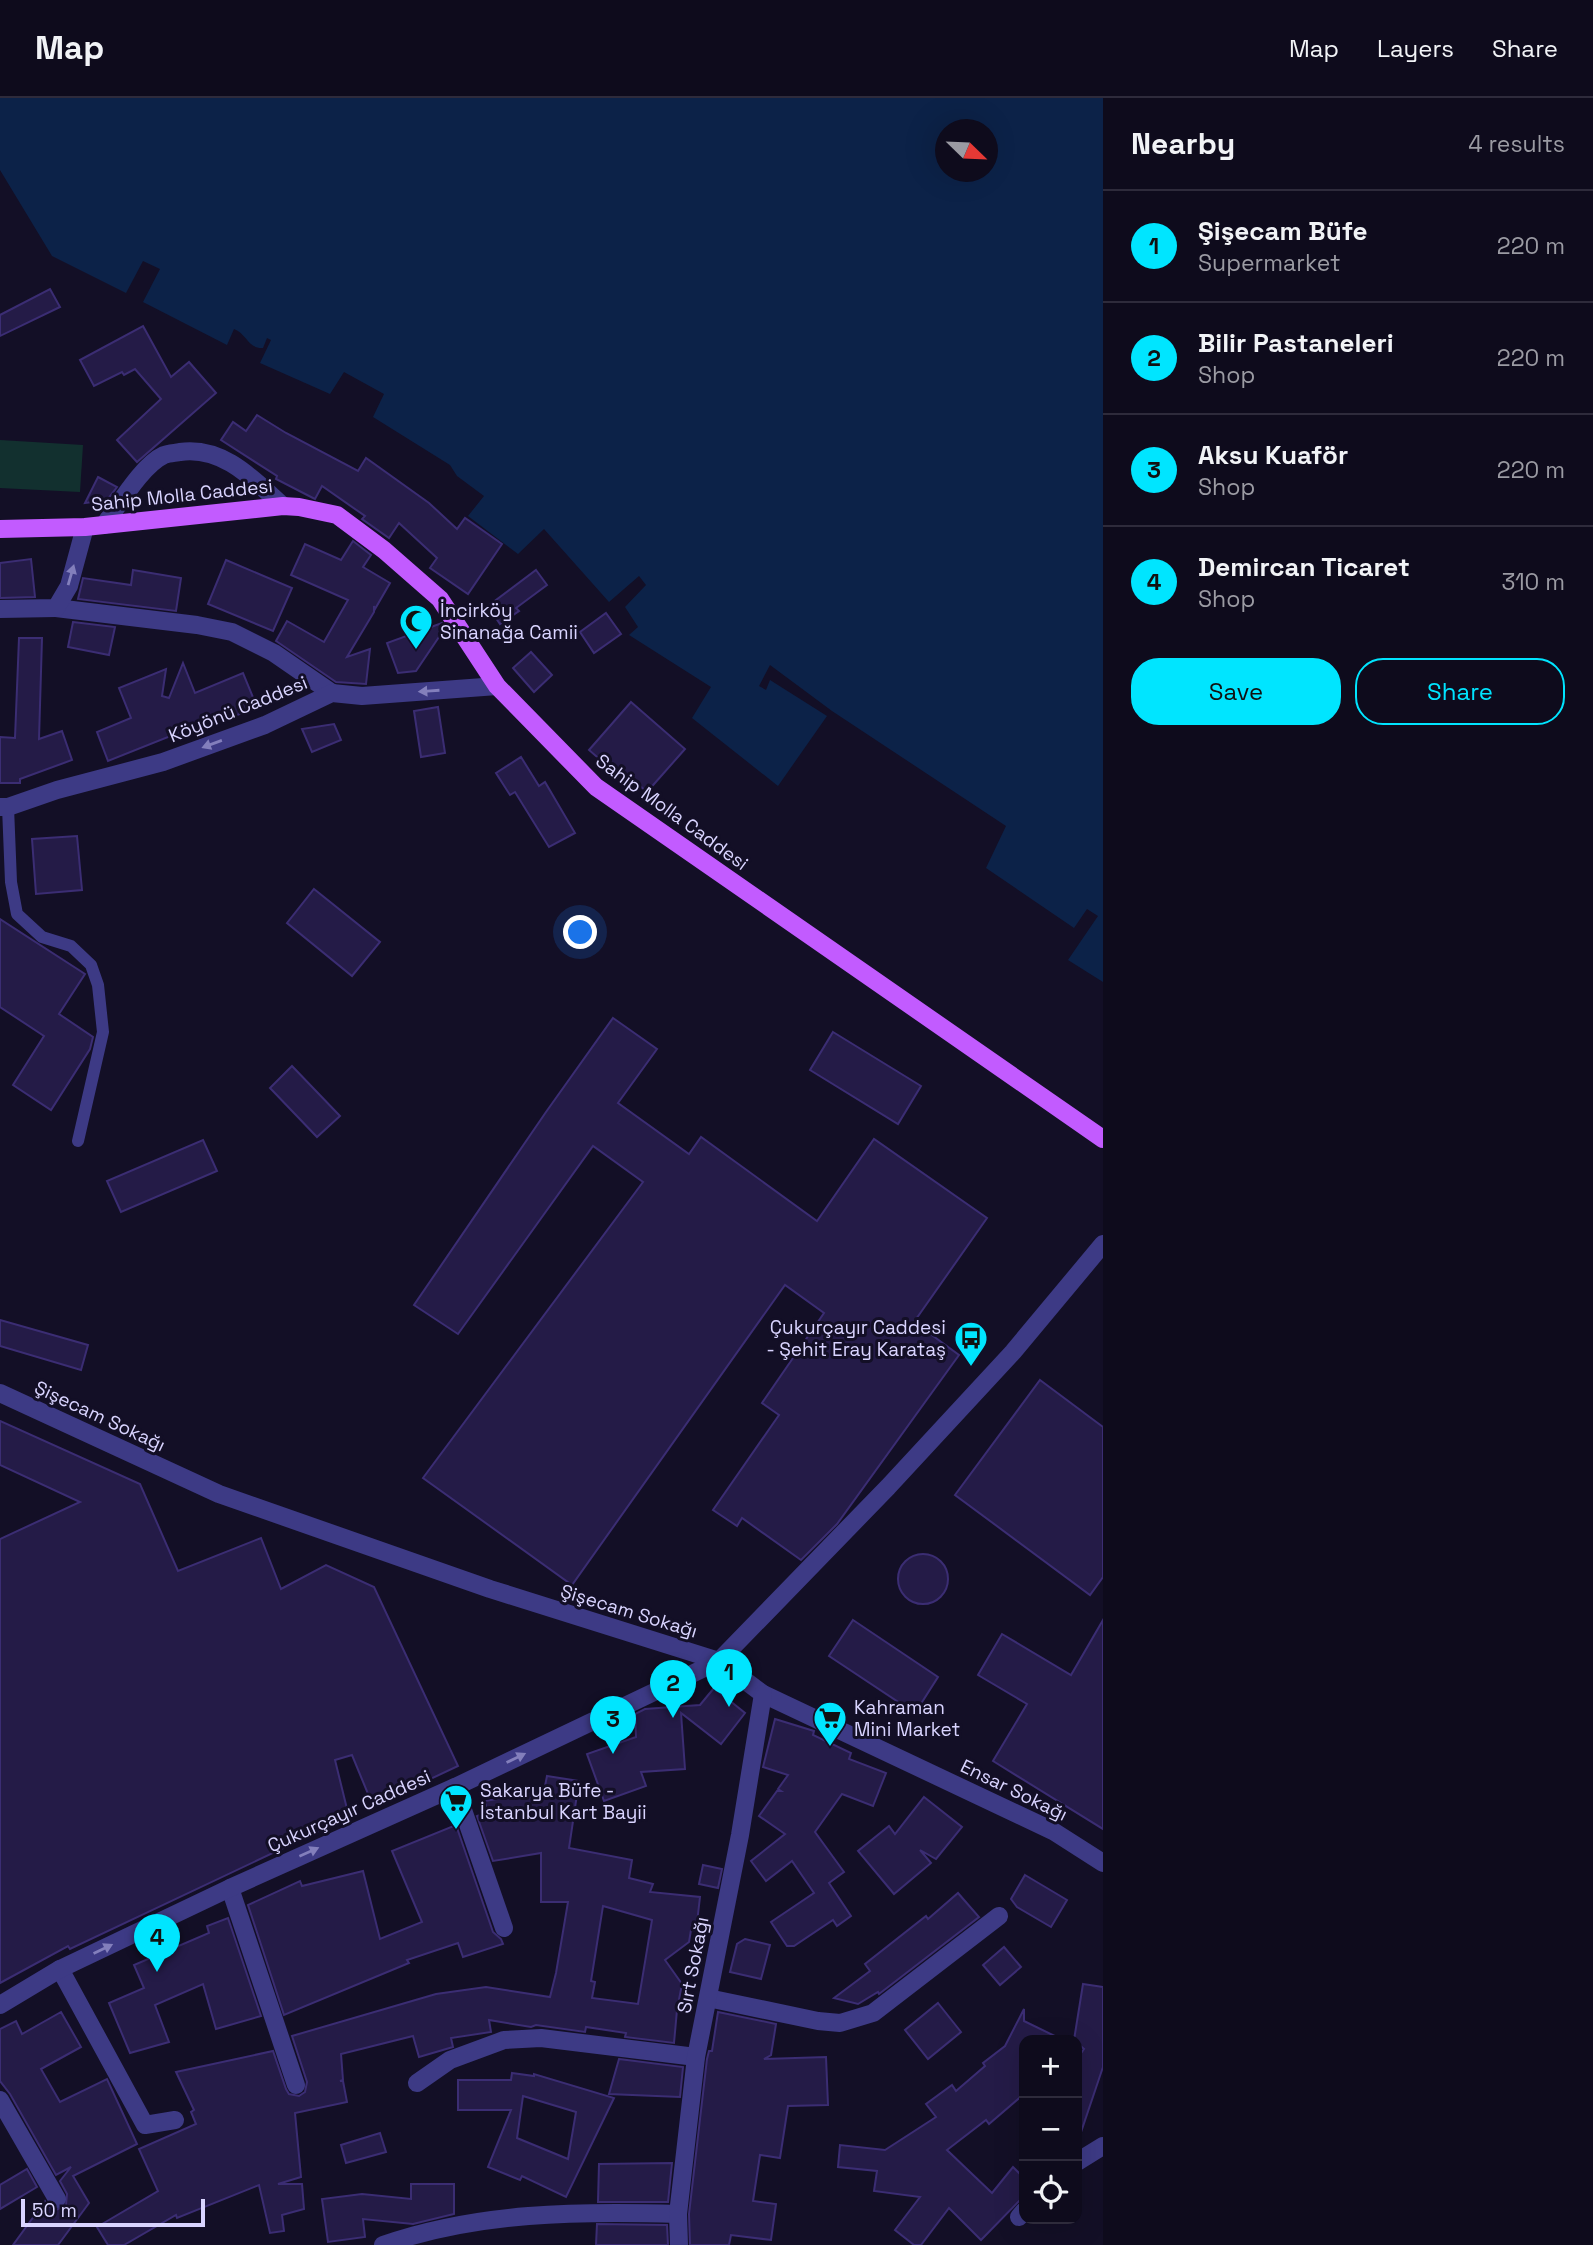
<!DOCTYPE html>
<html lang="en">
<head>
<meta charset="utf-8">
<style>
  body { margin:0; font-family:"Space Grotesk",sans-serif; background:#171425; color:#f1f3f6 }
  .controls { position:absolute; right:21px; bottom:21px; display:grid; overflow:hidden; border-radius:14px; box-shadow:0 7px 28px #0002 }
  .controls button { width:63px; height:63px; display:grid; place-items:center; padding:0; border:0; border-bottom:2px solid #2e2b3b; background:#0e0b1c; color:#f1f3f6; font:35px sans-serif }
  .compass { position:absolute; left:935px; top:21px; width:63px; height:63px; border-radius:50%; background:#0e0b1c; box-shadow:0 7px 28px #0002; rotate:113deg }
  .scale { position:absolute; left:21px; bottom:18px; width:184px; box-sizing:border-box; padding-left:7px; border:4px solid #d9d4ff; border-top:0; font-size:19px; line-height:24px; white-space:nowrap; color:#d9d4ff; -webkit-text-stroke:5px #130f26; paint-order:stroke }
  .you { position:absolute; left:581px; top:835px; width:24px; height:24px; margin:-18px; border:5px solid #fff; border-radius:50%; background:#1a73e8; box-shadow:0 0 0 10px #1a73e833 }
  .badge { display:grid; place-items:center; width:46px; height:46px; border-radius:50%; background:#00e5ff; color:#111; font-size:23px; font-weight:700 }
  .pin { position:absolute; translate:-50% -58px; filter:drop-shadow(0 2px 4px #0008) }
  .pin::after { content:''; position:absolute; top:37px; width:24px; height:21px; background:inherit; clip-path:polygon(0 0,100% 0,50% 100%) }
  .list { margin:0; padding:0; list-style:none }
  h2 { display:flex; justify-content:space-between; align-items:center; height:91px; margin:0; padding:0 28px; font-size:30px }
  h2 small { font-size:23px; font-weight:400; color:#9b9ba3 }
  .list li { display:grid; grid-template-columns:46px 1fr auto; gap:21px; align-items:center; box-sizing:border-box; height:112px; padding:0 28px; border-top:2px solid #2e2b3b }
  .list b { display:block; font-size:26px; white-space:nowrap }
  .list p { margin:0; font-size:23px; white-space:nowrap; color:#9b9ba3 }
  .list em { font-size:23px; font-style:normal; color:#9b9ba3 }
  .actions { display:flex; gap:14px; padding:21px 28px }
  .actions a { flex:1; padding:16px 0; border:2px solid #00e5ff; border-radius:28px; text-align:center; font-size:24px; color:#00e5ff }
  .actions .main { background:#00e5ff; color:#111 }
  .icon { flex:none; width:38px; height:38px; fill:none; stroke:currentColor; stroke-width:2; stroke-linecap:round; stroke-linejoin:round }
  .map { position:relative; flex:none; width:1103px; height:2147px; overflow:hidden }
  header { display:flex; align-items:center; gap:42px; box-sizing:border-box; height:98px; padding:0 35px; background:#0e0b1c; border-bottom:2px solid #2e2b3b }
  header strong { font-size:33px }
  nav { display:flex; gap:38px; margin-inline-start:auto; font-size:24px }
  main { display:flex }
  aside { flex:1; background:#0e0b1c }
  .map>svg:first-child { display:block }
</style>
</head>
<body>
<header>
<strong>Map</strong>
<nav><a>Map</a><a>Layers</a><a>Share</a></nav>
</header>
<main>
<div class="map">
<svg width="1103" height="2147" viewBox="0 0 1103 2147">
  <rect width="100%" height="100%" fill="#130f26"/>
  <path fill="#12302f" d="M 0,342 L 83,347 L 80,394 L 0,390 Z"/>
  <path fill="#0c2248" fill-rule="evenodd" d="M 0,0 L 1103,0 L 1103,884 L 1068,862 L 1098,818 L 1087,811 L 1074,830 L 986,770 L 1006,728 L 832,613 L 770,567 L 759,588 L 766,592 L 770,582 L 827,618 L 778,688 L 692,620 L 711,589 L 629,537 L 638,529 L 625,509 L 646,487 L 639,478 L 609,504 L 544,431 L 518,456 L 468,418 L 484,398 L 457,378 L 450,367 L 373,319 L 384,296 L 344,274 L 330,296 L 260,265 L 271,242 L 267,240 L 263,250 C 248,251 247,236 234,231 L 227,247 L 143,204 L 160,171 L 143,163 L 126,195 L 52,158 L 0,72 ZM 946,32 L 988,32 L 988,74 L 946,74 Z"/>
  <g fill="#241b47" stroke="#3b2d73" stroke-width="2" fill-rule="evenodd">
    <path d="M 50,191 L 60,209 L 0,238 L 0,217 Z"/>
    <path d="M 143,228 L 171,279 L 189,264 L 216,295 L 137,364 L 117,342 L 161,301 L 135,271 L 124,277 L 122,274 L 94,288 L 80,262 Z"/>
    <path d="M 257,317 L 286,335 L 358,373 L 366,360 L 429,405 L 457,431 L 465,420 L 502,446 L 468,496 L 430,470 L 437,460 L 399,425 L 389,440 L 362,421 L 365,418 L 322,388 L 315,401 L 313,400 L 276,381 L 277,378 L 221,342 L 233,324 L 246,333 Z"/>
    <path d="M 98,379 L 117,389 L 107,402 L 85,405 Z"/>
    <path d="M 353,443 L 371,457 L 363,469 L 390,485 L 375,511 L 374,508 L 374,514 L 347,559 L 370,551 L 366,586 L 336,584 L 276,543 L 287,523 L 324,544 L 348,502 L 291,477 L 305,446 L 341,462 Z"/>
    <path d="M 31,461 L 35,499 L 0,500 L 0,465 Z"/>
    <path d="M 226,462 L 292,490 L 273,533 L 208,506 Z"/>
    <path d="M 133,472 L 181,480 L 176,513 L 78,501 L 83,480 L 131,487 Z"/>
    <path d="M 536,472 L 547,487 L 516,510 L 519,513 L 500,526 L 488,508 Z"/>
    <path d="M 606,515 L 621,536 L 594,555 L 580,534 Z"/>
    <path d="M 73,524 L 115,529 L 109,557 L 68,549 Z"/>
    <path d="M 442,525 L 445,530 L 416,573 L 398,575 L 387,545 Z"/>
    <path d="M 19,540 L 42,540 L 39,641 L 62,633 L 72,662 L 20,681 L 20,685 L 0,685 L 0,639 L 15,640 Z"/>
    <path d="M 531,554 L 552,577 L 534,594 L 513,570 Z"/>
    <path d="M 183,565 L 195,595 L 243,575 L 257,609 L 220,624 L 218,619 L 108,663 L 97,634 L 131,620 L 119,590 L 166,571 L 162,598 L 169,600 Z"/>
    <path d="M 631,604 L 685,651 L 647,694 L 629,678 L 626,681 L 613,669 L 611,671 L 589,652 Z"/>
    <path d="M 438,609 L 445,655 L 421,659 L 414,613 Z"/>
    <path d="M 334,626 L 341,642 L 312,654 L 302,631 Z"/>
    <path d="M 521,659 L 539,688 L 545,684 L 575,735 L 549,749 L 515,694 L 510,697 L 496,675 Z"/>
    <path d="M 77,738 L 82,792 L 36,796 L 32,741 Z"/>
    <path d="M 314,791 L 380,844 L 352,878 L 287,825 Z"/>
    <path d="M 0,821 L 85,876 L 59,916 L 93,939 L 90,951 L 51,1012 L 13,987 L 44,938 L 0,909 Z"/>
    <path d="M 613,920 L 657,951 L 618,1005 L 689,1056 L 701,1039 L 817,1123 L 874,1041 L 987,1120 L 914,1224 L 959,1257 L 837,1426 L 801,1462 L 742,1420 L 737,1428 L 713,1412 L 779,1317 L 762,1305 L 824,1215 L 785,1187 L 572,1487 L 423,1380 L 643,1084 L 593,1048 L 458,1236 L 414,1207 L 546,1014 Z"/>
    <path d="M 833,934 L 921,988 L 898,1026 L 810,972 Z"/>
    <path d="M 292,968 L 340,1018 L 317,1039 L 270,990 Z"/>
    <path d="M 203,1042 L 217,1073 L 121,1114 L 107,1083 Z"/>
    <path d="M 0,1222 L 88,1247 L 81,1272 L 0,1248 Z"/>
    <path d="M 1040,1282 L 1103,1329 L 1103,1479 L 1090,1497 L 955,1397 Z"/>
    <path d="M 0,1323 L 140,1386 L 178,1473 L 261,1440 L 281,1491 L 326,1467 L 374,1489 L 458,1668 L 373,1708 L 352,1657 L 335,1662 L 349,1719 L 70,1851 L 68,1848 L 0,1885 L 0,1441 L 80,1404 L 0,1367 Z"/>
    <circle cx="923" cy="1481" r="25"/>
    <path d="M 853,1522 L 938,1579 L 915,1615 L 829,1558 Z"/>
    <path d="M 1103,1522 L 1103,1731 L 993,1663 L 1027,1606 L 978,1577 L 1002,1536 L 1071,1577 Z"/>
    <path d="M 714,1590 L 745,1615 L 721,1646 L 681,1615 L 685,1671 L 641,1674 L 646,1688 L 604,1703 L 587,1656 L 636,1639 L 635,1616 L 645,1611 L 700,1607 Z"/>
    <path d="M 775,1621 L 814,1633 L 813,1637 L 851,1655 L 849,1661 L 886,1675 L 873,1708 L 842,1696 L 815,1734 L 844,1774 L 829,1785 L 851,1818 L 837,1828 L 833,1822 L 794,1848 L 787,1848 L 771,1824 L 814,1795 L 792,1763 L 766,1783 L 751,1763 L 785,1736 L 759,1718 L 777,1693 L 781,1693 L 778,1691 L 788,1677 L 763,1669 Z"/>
    <path d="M 547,1678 L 579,1683 L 569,1750 L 632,1762 L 629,1780 L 653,1786 L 650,1794 L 700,1799 L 696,1833 L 691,1832 L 689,1844 L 665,1862 L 682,1886 L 677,1912 L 674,1945 L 625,1939 L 626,1935 L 586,1929 L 585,1934 L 536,1927 L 531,1929 L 489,1922 L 491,1934 L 451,1940 L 453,1949 L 419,1959 L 413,1938 L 341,1956 L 343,1982 L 340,1983 L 343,1983 L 347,2004 L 295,2015 L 301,2079 L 278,2086 L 302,2086 L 304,2111 L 282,2117 L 284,2133 L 270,2135 L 259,2087 L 177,2120 L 176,2117 L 124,2147 L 108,2147 L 97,2129 L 158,2093 L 139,2051 L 196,2026 L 191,2014 L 194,2012 L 176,1974 L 273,1953 L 286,1991 L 289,1996 L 299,1998 L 305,1994 L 307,1984 L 292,1938 L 436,1896 L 486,1889 L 550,1899 L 556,1875 L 568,1804 L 541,1804 L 541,1755 L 493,1763 L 477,1718 L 487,1714 L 485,1703 L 544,1693 ZM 603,1808 L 652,1822 L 638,1906 L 592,1900 L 595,1884 L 591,1883 Z"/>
    <path d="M 924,1699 L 962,1729 L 936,1761 L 920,1752 L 931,1765 L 894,1796 L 858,1753 L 889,1728 L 895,1736 Z"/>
    <path d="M 456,1727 L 493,1834 L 501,1841 L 503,1846 L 463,1859 L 458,1845 L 407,1862 L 409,1865 L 284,1917 L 248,1807 L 300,1783 L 302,1788 L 363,1773 L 380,1841 L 422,1824 L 392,1753 Z"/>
    <path d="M 703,1767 L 722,1771 L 718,1790 L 699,1786 Z"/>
    <path d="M 1025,1777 L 1067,1802 L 1051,1829 L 1017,1809 L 1011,1801 Z"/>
    <path d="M 958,1795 L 979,1819 L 879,1896 L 878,1894 L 858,1906 L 834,1900 L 870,1873 L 865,1866 L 926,1818 L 928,1821 Z"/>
    <path d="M 228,1820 L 261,1918 L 216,1931 L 203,1886 L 155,1907 L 169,1944 L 130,1955 L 109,1905 L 144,1890 L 134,1867 L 209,1835 L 207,1828 Z"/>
    <path d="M 745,1841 L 770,1847 L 761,1881 L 730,1874 L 737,1846 Z"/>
    <path d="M 1004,1849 L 1021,1869 L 1000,1887 L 983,1867 Z"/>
    <path d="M 1083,1886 L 1103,1889 L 1103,1969 L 1079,2040 L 1077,2039 L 1077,1961 L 1084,1951 L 1077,1945 L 1077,1942 L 1074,1942 Z"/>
    <path d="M 938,1905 L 961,1934 L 928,1961 L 905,1932 Z"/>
    <path d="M 1024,1911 L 1024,1923 L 1063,1942 L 1024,1942 L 1024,1996 L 989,2026 L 986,2022 L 947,2052 L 992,2095 L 1013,2069 L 1024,2080 L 1024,2098 L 981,2142 L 949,2110 L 921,2147 L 914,2147 L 895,2132 L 920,2099 L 874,2093 L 877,2073 L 838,2069 L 840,2047 L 885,2052 L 936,2019 L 926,2006 L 952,1987 L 956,1993 L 985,1968 L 983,1965 L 1005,1948 Z"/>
    <path d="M 61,1914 L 81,1949 L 41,1971 L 60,2004 L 107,1981 L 137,2046 L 73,2078 L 89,2105 L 58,2147 L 13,2147 L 45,2103 L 51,2110 L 56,2112 L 66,2107 L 67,2096 L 60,2083 L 71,2069 L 56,2077 L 10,1996 L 0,1983 L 0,1931 L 16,1923 L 22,1936 Z"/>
    <path d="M 718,1914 L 776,1926 L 771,1957 L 764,1961 L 826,1959 L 828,2007 L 788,2008 L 780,2060 L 760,2057 L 753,2103 L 776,2106 L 771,2142 L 731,2137 L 729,2147 L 690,2147 L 689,2116 L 707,1961 L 709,1953 L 712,1953 Z"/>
    <path d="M 619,1961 L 683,1969 L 680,1999 L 609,1996 Z"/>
    <path d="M 512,1975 L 534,1978 L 534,1976 L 614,2000 L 566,2099 L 522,2078 L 520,2082 L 488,2069 L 511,2012 L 458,2012 L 458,1982 L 511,1982 ZM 523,1998 L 576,2014 L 568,2061 L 517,2040 Z"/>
    <path d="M 380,2035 L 386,2054 L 346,2065 L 341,2047 Z"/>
    <path d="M 672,2065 L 668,2104 L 598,2104 L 599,2066 Z"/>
    <path d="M 27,2071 L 37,2089 L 0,2111 L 0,2087 Z"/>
    <path d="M 411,2086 L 454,2086 L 454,2116 L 413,2126 L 363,2121 L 365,2139 L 328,2144 L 322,2101 L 362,2096 L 411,2101 Z"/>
    <path d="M 597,2126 L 667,2127 L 668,2147 L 596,2147 Z"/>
  </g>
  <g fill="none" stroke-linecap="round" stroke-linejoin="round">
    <path stroke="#3d3a85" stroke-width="12" d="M 8,709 L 11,784 L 17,816 L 42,839 L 71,848 L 91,867 L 98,887 L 103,934 L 78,1043"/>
    <g stroke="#3d3a85" stroke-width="18">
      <path d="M 104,427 C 119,407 142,367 164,357 C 169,355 176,355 180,354 C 223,348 253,381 283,408"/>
      <path d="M 56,510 L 197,527 L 232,534 L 274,555 L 332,595"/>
      <path d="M 0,511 L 56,510 L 69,488 L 85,429"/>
      <path d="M 0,709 L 8,709 L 57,692 L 163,664 L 265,627 L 332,595 L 362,598 L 497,588"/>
      <path d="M 0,1295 L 219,1396 L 490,1491 L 719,1563 L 763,1596 L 1053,1733 L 1103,1765"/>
      <path d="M 455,1689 L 504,1830"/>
      <path d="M 230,1790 L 296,1987"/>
      <path d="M 60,1871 L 145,2027 L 175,2022"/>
      <path d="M 708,1900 L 818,1923 L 840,1925 L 873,1915 L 999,1818"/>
      <path d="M 0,1907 L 60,1871 L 230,1790 L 455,1689 L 719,1563 L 888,1389 L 1013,1254 L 1103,1146"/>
      <path d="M 417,1985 L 450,1962 L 504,1942 L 541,1940 L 696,1959"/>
      <path d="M 0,2002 L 57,2101"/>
      <path d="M 1077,2064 L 1103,2048"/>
      <path d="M 1019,2119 L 1024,2113"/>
      <path d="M 383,2147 C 477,2114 579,2113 678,2116"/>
      <path d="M 679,2147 L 678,2116 L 696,1959 L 740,1737 L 763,1596"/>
    </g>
    <path stroke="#c25bff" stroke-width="18" d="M 0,431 L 85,429 L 283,408 L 299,409 L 337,417 L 384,452 L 440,501 L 497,588 L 596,689 L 1103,1041"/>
  </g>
  <defs><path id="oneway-solid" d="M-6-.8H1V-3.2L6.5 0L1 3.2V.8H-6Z" transform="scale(1.75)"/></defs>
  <g fill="#837fbc">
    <use href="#oneway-solid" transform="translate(71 477) rotate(-74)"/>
    <use href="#oneway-solid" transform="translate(429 593) rotate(176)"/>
    <use href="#oneway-solid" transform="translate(212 646) rotate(160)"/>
    <use href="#oneway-solid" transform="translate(516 1660) rotate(-26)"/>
    <use href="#oneway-solid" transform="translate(309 1754) rotate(-24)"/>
    <use href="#oneway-solid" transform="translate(103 1851) rotate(-26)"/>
  </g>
  <defs>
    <symbol id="mosque-pin" viewBox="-11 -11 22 30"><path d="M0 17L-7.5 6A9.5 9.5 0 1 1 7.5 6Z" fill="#00e5ff" stroke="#130f26"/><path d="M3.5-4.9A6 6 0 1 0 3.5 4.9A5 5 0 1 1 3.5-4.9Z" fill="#111"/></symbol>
    <symbol id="bus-pin" viewBox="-11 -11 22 30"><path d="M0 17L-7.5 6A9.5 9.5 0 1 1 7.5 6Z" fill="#00e5ff" stroke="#130f26"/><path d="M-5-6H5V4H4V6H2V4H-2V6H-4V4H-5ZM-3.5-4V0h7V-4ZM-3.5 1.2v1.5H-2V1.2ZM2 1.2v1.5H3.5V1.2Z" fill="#111"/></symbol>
    <symbol id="supermarket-pin" viewBox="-11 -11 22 30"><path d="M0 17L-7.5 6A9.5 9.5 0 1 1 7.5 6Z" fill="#00e5ff" stroke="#130f26"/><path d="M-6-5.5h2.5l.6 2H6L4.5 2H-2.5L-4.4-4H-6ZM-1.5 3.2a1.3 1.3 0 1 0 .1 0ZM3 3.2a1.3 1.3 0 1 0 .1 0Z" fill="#111"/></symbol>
  </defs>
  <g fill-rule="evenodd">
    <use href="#mosque-pin" x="397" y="504" width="38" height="52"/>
    <use href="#bus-pin" x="952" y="1221" width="38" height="52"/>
    <use href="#supermarket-pin" x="811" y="1601" width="38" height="52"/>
    <use href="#supermarket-pin" x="437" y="1684" width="38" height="52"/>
  </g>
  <g text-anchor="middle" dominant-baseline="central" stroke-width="6" stroke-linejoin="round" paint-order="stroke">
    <g font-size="19" fill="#d9d4ff" stroke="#130f26">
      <text transform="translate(182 397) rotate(-6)">Sahip Molla Caddesi</text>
      <text transform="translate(238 611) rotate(-22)">Köyönü Caddesi</text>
      <text transform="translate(672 714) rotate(36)">Sahip Molla Caddesi</text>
      <text transform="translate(100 1318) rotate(25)">Şişecam Sokağı</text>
      <text transform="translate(629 1513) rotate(17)">Şişecam Sokağı</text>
      <text transform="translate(1014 1692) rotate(26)">Ensar Sokağı</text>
      <text transform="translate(349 1713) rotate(-24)">Çukurçayır Caddesi</text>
      <text transform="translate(693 1867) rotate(-79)">Sırt Sokağı</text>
    </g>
    <g font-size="19" fill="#d9d4ff" stroke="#130f26" text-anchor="start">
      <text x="440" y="512">İncirköy<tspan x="440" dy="22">Sinanağa Camii</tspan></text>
      <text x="946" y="1229" text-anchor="end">Çukurçayır Caddesi<tspan x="946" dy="22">- Şehit Eray Karataş</tspan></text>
      <text x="854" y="1609">Kahraman<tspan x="854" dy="22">Mini Market</tspan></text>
      <text x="480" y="1692">Sakarya Büfe -<tspan x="480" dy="22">İstanbul Kart Bayii</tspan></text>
    </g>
  </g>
</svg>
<div class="controls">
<button>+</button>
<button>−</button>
<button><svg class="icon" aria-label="locate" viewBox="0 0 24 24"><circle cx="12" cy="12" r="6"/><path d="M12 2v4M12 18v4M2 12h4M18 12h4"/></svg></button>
</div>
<svg class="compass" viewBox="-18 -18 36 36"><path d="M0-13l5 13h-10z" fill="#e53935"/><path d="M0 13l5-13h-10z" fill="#9b9ba3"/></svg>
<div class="scale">50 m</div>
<div class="you"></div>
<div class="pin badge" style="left:729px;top:1609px">1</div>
<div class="pin badge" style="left:673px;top:1620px">2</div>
<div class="pin badge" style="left:613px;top:1656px">3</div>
<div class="pin badge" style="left:157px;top:1874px">4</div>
</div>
<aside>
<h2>Nearby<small>4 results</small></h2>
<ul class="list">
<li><span class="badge">1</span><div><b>Şişecam Büfe</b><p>Supermarket</p></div><em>220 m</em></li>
<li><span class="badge">2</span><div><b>Bilir Pastaneleri</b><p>Shop</p></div><em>220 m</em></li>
<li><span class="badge">3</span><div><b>Aksu Kuaför</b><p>Shop</p></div><em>220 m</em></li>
<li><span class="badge">4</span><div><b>Demircan Ticaret</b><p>Shop</p></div><em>310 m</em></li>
</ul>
<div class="actions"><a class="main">Save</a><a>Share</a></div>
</aside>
</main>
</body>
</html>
